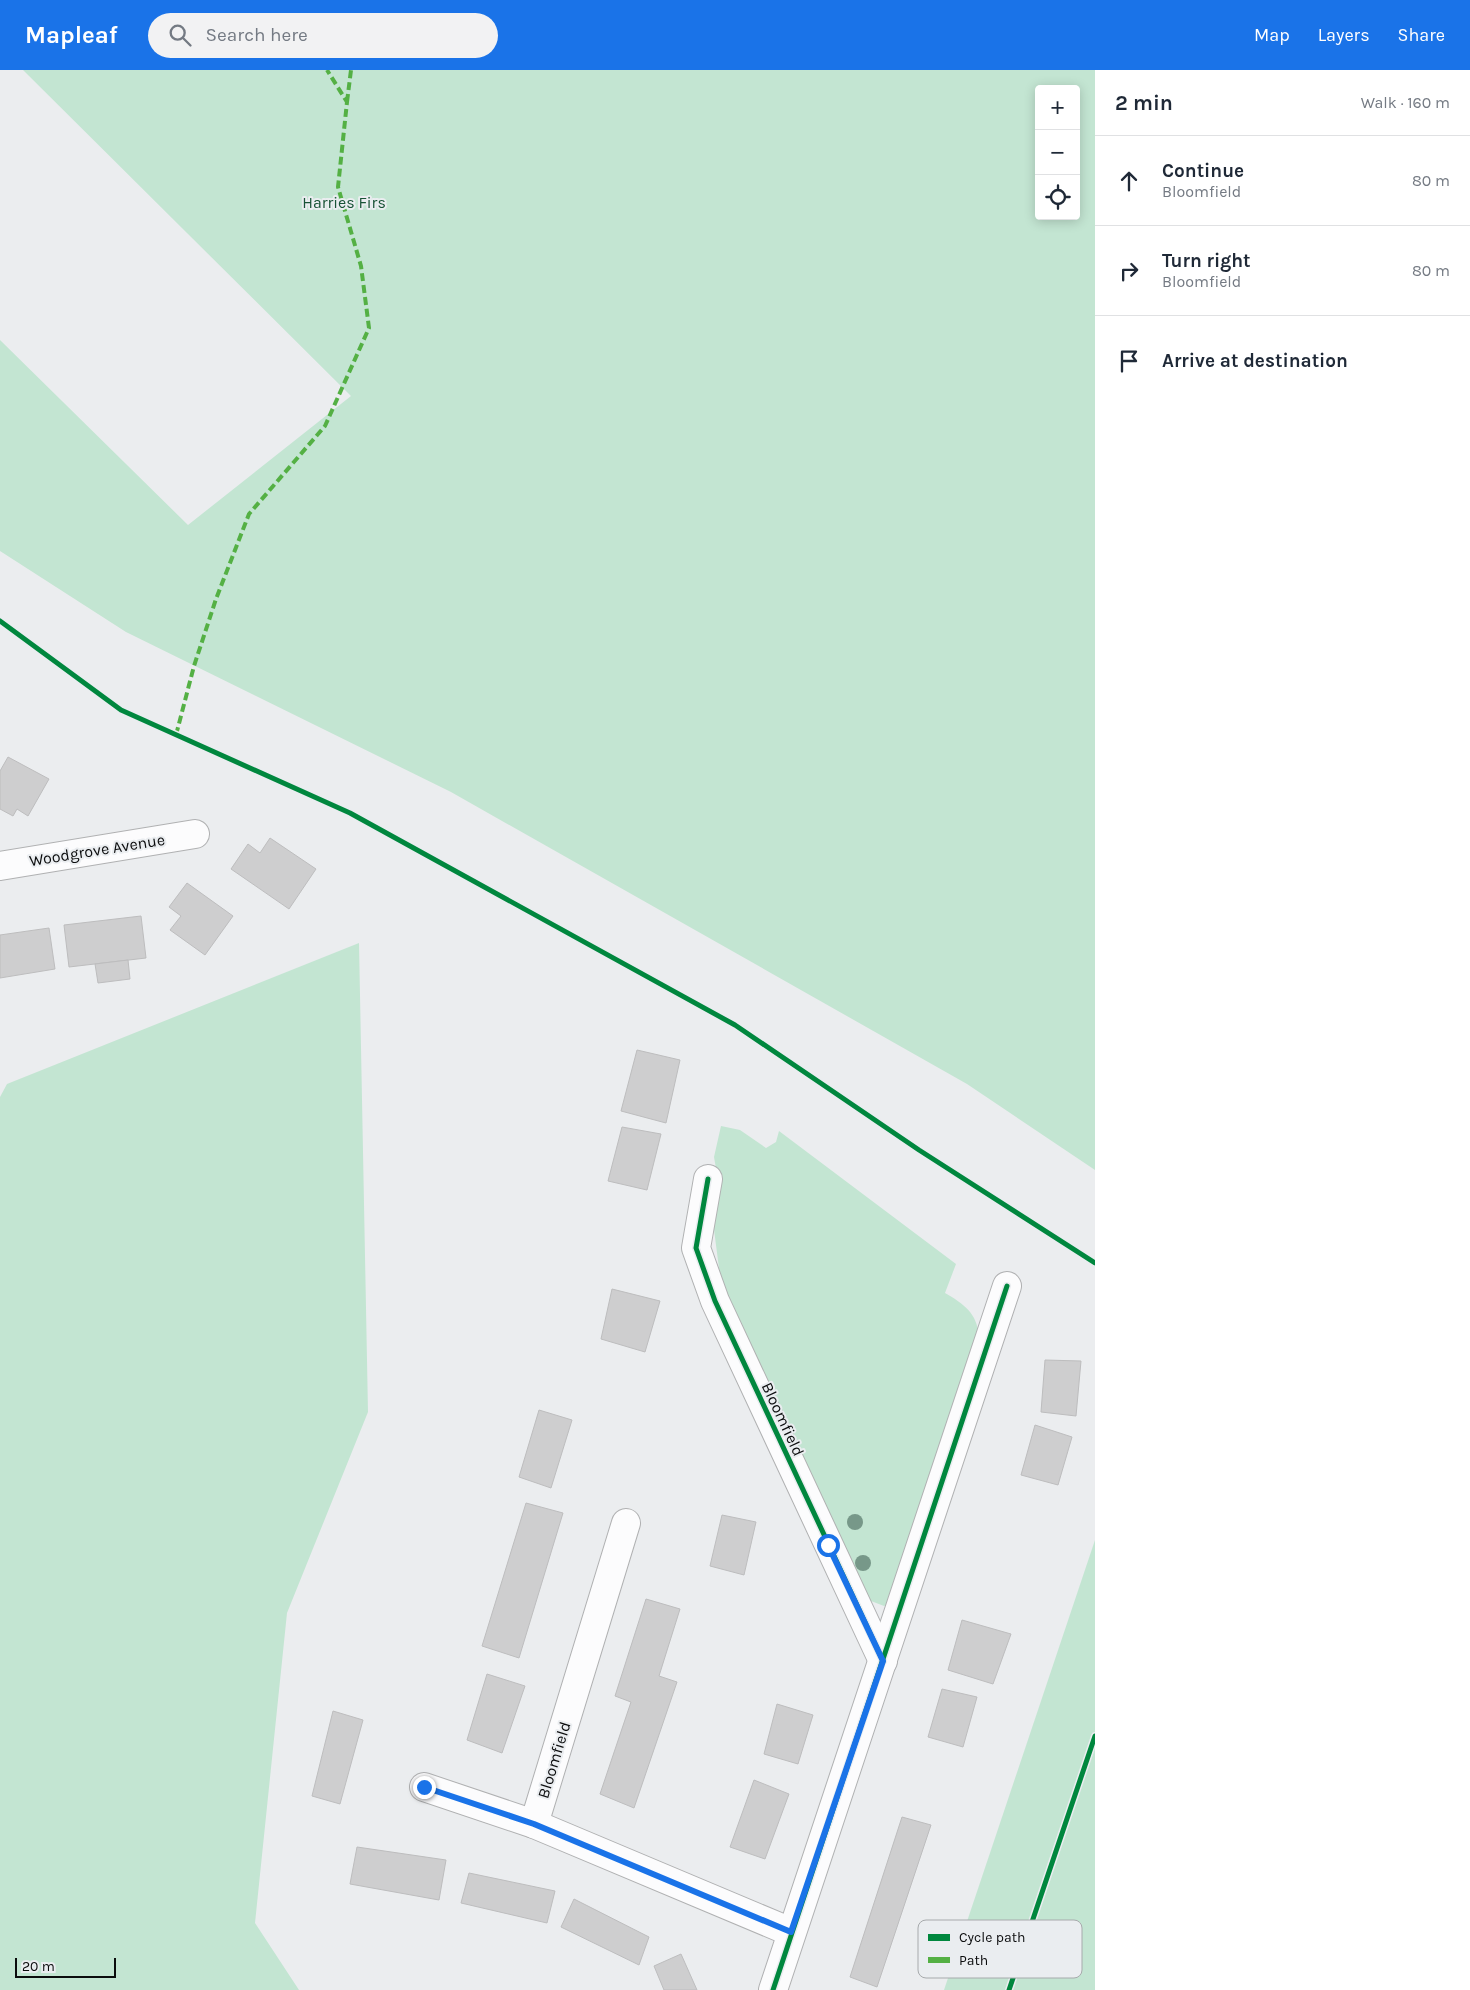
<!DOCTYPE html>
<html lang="en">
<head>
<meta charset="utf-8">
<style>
  body { margin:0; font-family:Karla,sans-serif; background:#f2f2f3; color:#1f2937 }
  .controls { position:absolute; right:15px; top:15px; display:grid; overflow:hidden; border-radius:5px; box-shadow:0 2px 12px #0003 }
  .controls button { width:45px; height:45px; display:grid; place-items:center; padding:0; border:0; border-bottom:1px solid #e0e1e3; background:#fff; color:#1f2937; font:25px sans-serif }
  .scale { position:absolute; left:15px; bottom:12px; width:101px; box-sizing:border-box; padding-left:5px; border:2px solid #0b0c0d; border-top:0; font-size:14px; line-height:18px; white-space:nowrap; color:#0b0c0d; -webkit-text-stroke:4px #eaedf0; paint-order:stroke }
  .stop { position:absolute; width:15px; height:15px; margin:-11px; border:4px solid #1a73e8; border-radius:50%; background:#fff }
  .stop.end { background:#1a73e8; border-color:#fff; box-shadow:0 1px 5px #0008 }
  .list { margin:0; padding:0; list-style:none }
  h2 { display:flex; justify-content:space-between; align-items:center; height:65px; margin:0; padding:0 20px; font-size:21px }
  h2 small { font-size:16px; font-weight:400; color:#747a83 }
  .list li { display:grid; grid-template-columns:32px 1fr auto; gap:15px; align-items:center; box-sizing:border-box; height:90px; padding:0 20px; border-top:1px solid #e0e1e3 }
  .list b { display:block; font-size:19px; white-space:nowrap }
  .list p { margin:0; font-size:16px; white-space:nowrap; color:#747a83 }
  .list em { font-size:16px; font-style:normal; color:#747a83 }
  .icon { flex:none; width:28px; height:28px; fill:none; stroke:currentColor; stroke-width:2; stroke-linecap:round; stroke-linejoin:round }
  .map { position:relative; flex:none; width:1095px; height:1920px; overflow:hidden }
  header { display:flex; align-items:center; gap:30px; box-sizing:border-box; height:70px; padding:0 25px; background:#1a73e8; color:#fff }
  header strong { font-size:24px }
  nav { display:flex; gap:28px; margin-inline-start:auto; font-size:18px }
  .search { width:350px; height:45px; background:#f2f2f3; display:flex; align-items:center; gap:12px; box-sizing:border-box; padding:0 18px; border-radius:28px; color:#747a83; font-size:19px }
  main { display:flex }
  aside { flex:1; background:#fff }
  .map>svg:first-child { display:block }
</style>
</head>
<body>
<header>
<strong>Mapleaf</strong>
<div class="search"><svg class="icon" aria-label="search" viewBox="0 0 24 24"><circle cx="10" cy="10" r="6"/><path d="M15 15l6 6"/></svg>Search here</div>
<nav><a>Map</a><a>Layers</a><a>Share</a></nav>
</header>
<main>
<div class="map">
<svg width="1095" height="1920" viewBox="0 0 1095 1920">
  <rect width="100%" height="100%" fill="#ebedef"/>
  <g fill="#c3e5d2" fill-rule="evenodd">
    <path d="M 23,0 L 1095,0 L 1095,1100 L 967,1014 L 451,722 L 126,562 L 0,481 L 0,270 L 188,455 L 351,326 ZM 1039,19 L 1076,19 L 1076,146 L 1039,146 Z"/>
    <path d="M 359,873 L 368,1342 L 287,1543 L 255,1853 L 299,1920 L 0,1920 L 0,1027 L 7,1014 Z"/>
    <path d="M 721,1056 L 740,1060 L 766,1078 L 776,1072 L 779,1061 L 956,1194 L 945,1223 C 964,1234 977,1243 979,1266 L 889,1534 L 884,1536 L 871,1531 L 856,1514 L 722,1221 L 713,1152 L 719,1116 L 714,1087 Z"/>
    <path d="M 1095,1470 L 1095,1920 L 944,1920 Z"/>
  </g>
  <g fill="#cececf" stroke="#bdbdbe">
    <path d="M 8,687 L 49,709 L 28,746 L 17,739 L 13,746 L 0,739 L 0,701 Z"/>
    <path d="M 270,768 L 316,799 L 289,839 L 231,799 L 248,774 L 260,783 Z"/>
    <path d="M 187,813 L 233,846 L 205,885 L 170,860 L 181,846 L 169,837 Z"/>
    <path d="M 141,846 L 146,888 L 69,897 L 64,855 Z"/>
    <path d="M 49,858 L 55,899 L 0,908 L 0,865 Z"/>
    <path d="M 128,890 L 130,909 L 98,913 L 95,894 Z"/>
    <path d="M 637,980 L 680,990 L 666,1053 L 621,1041 Z"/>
    <path d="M 622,1057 L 661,1064 L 647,1120 L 608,1111 Z"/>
    <path d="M 612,1219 L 660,1231 L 645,1282 L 601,1269 Z"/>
    <path d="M 1045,1290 L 1081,1291 L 1076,1346 L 1041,1342 Z"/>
    <path d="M 539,1340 L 572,1350 L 551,1418 L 519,1407 Z"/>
    <path d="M 1035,1355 L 1072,1367 L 1058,1415 L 1021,1405 Z"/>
    <path d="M 526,1433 L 563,1443 L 519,1588 L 482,1576 Z"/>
    <path d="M 722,1445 L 756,1452 L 744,1505 L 710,1496 Z"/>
    <path d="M 646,1529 L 680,1539 L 659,1606 L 677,1612 L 634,1738 L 600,1724 L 631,1632 L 615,1626 Z"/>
    <path d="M 962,1550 L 1011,1564 L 993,1614 L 948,1600 Z"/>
    <path d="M 487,1604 L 525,1616 L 502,1683 L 467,1670 Z"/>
    <path d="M 942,1619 L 977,1627 L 963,1677 L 928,1667 Z"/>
    <path d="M 777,1634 L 813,1645 L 798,1694 L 764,1684 Z"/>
    <path d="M 333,1641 L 363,1650 L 340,1734 L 312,1726 Z"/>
    <path d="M 754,1710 L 789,1724 L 765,1789 L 730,1777 Z"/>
    <path d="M 902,1747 L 931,1755 L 877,1917 L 850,1907 Z"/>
    <path d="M 357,1777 L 446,1790 L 439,1830 L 350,1814 Z"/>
    <path d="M 469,1803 L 555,1821 L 547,1853 L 461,1833 Z"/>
    <path d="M 574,1829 L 649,1867 L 639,1895 L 561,1857 Z"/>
    <path d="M 681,1884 L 697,1920 L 664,1920 L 654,1896 Z"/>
  </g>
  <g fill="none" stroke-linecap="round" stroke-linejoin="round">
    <defs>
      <g id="street">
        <path d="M 0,796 L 195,764"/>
        <path d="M 708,1109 L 696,1178 L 715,1231 L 883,1591"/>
        <path d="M 424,1717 L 534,1754 L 791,1862"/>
        <path d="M 534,1754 L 626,1453"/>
        <path d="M 773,1920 L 1007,1216"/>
      </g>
    </defs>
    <use href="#street" stroke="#b0b1b2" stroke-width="30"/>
    <use href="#street" stroke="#fcfcfd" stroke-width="28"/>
    <g stroke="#54b044" stroke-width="4" stroke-dasharray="8 4" stroke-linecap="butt">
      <path d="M 347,32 L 351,0"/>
      <path d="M 176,665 L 194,596 L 216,529 L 249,444 L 325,356 L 369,258 L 361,196 L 338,117 L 347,32 L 327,0"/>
    </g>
    <defs>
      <g id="cycleway">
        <path d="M 0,551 L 121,640 L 350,743 L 735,955 L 919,1080 L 1095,1193"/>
        <path d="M 708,1109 L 696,1178 L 715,1231 L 883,1591"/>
        <path d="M 773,1920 L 1007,1216"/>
        <path d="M 1009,1920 L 1095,1666"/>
      </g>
    </defs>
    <use href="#cycleway" stroke="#eaedf0" stroke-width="8"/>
    <use href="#cycleway" stroke="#00873e" stroke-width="5"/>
  </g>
  <g fill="#779889">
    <circle cx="855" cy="1452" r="8"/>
    <circle cx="863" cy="1493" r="8"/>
  </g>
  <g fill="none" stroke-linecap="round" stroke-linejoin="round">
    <path stroke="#1a73e8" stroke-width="6" d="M 424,1717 L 534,1754 L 791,1862 L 883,1591 L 828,1475"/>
  </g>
  <g text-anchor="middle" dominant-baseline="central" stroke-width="4" stroke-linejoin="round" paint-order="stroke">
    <g font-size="16" fill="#185336" stroke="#eaedf0">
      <text x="344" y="132">Harries Firs</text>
    </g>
    <g font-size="16" fill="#0b0c0d" stroke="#eaedf0">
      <text transform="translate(97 780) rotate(-9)">Woodgrove Avenue</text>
      <text transform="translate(783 1349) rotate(65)">Bloomfield</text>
      <text transform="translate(554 1690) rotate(-73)">Bloomfield</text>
    </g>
  </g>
  <rect x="918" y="1850" width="164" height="58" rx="8" fill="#eaedf0" stroke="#a7aaac" stroke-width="1"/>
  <rect x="928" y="1864" width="22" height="7" fill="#00873e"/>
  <rect x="928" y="1887" width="22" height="6" fill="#54b044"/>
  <g font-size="14" fill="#0b0c0d">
    <text x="959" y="1872">Cycle path</text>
    <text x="959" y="1895">Path</text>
  </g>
</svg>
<div class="controls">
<button>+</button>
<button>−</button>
<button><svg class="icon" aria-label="locate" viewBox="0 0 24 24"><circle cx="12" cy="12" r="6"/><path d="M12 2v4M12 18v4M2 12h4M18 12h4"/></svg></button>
</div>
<div class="scale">20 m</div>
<div class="stop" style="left:828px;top:1475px"></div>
<div class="stop end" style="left:424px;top:1717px"></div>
</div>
<aside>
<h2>2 min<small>Walk · 160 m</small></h2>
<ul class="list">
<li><svg class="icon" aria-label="ahead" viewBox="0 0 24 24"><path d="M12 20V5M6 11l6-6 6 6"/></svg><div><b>Continue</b><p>Bloomfield</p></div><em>80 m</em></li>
<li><svg class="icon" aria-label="right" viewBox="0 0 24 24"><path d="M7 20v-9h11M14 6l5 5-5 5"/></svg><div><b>Turn right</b><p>Bloomfield</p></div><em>80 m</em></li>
<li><svg class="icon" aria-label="arrive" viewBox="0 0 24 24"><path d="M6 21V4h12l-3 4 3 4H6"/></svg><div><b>Arrive at destination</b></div></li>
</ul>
</aside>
</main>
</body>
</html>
